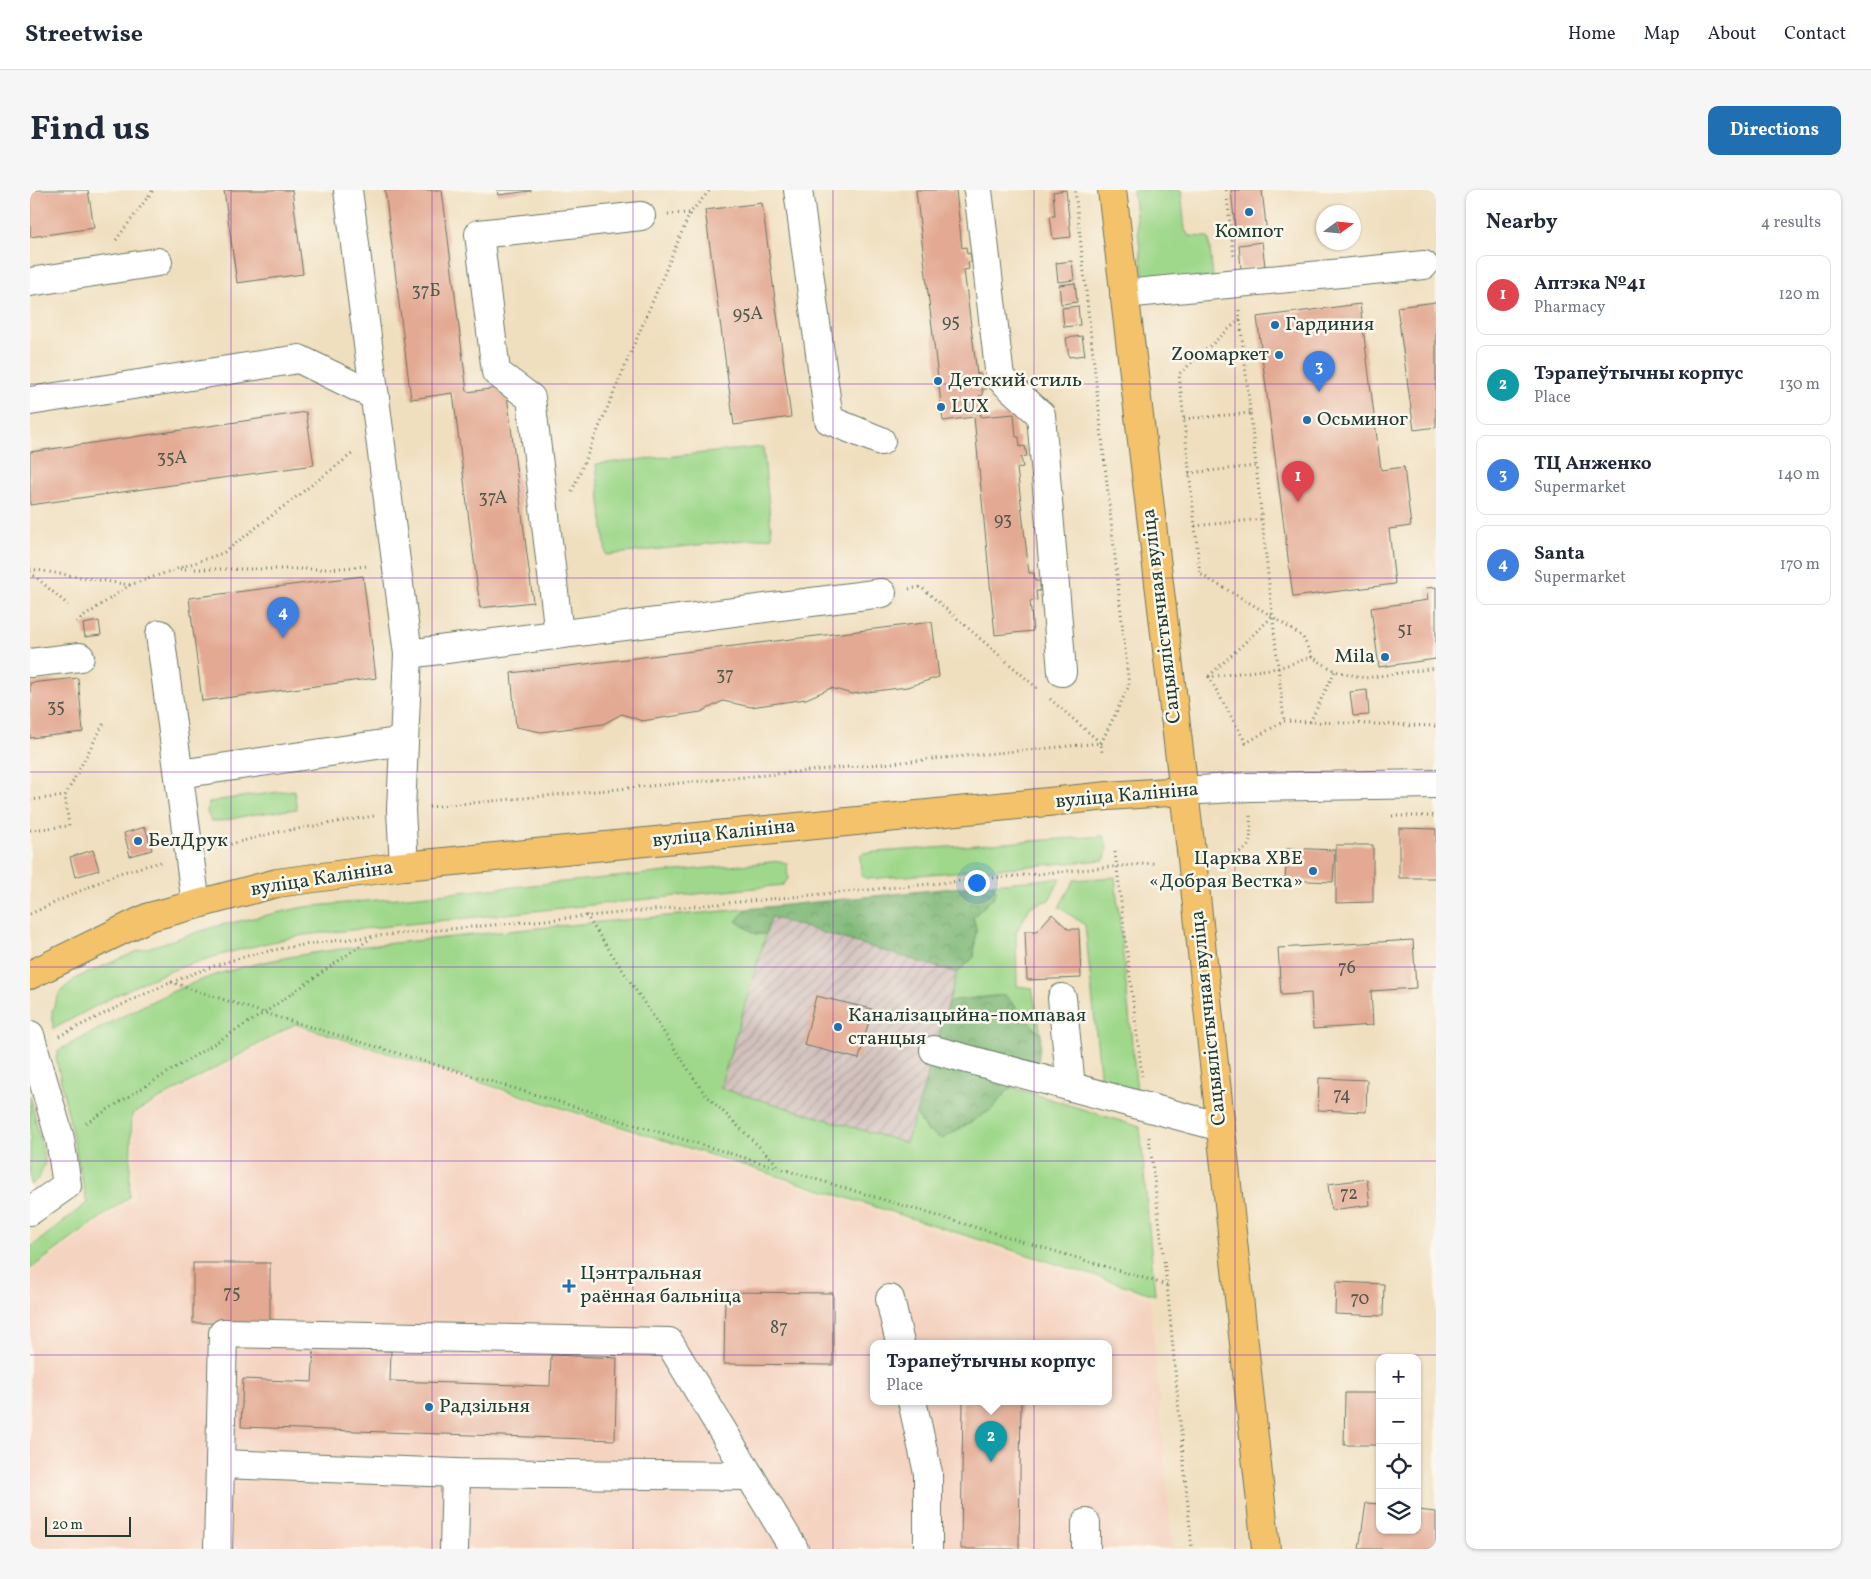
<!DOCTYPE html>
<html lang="en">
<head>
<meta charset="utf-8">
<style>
  body { margin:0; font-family:Vollkorn,serif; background:#f6f6f7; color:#1f2937 }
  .controls { position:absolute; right:15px; bottom:15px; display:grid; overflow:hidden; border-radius:10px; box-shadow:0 1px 4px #0004 }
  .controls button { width:45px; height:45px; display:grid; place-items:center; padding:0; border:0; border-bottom:1px solid #e0e1e3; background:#fff; color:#1f2937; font:25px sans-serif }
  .compass { position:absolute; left:1286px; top:15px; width:45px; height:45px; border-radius:50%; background:#fff; box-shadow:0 1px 4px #0004; rotate:75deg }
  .scale { position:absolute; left:15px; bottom:12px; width:86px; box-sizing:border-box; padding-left:5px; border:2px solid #1f3d34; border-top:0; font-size:14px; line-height:18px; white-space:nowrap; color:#1f3d34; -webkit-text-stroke:4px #fbf7ec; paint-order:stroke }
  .you { position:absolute; left:946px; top:692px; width:18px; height:18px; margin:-12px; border:4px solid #fff; border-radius:50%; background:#1a73e8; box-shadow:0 0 0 8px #1a73e833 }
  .badge { display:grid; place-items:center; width:32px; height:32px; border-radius:50%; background:#1f6fb2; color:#fff; font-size:16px; font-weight:700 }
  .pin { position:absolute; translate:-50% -41px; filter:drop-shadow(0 1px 2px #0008) }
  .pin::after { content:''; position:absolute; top:26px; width:18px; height:15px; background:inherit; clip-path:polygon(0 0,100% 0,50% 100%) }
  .popup { position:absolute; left:840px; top:1150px; width:242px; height:65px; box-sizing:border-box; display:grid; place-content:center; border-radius:10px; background:#fff; filter:drop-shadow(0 1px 4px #0005); font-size:16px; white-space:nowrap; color:#747a83 }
  .popup b { font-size:19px; color:#1f2937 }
  .popup::after { content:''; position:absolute; left:50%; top:100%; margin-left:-10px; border:10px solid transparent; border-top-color:#fff }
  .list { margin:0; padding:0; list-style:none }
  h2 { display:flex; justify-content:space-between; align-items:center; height:65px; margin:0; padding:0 20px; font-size:21px }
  h2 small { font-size:16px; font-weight:400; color:#747a83 }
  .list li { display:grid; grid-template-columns:32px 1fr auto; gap:15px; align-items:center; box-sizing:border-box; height:80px; margin:0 10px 10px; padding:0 10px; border:1px solid #e0e1e3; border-radius:10px }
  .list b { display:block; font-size:19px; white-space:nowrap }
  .list p { margin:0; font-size:16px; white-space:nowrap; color:#747a83 }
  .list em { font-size:16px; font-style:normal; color:#747a83 }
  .icon { flex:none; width:28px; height:28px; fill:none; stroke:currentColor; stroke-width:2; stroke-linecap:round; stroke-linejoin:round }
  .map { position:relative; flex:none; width:1406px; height:1359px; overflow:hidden; border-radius:10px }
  header { display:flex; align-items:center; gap:30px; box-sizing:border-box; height:70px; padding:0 25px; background:#fff; border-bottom:1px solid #e0e1e3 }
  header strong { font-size:24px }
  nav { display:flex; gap:28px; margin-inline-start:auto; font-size:18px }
  .intro { display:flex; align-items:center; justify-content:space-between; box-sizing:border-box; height:120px; padding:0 30px }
  h1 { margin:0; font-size:35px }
  .button { padding:12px 22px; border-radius:10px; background:#1f6fb2; color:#fff; font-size:18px; font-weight:700 }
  main { display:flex; gap:30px; padding:0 30px }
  aside { flex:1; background:#fff; border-radius:10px; box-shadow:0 1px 4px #0004 }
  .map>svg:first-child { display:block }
</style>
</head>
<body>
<header>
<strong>Streetwise</strong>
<nav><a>Home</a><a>Map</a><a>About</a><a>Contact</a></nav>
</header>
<div class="intro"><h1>Find us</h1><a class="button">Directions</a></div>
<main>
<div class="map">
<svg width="1406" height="1359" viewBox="0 0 1406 1359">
  <defs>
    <pattern id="industrial-furrows" width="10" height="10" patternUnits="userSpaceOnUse" patternTransform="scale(1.25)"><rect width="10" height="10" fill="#d1c0bc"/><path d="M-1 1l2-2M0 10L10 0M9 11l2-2" fill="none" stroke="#a99d9a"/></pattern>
    <pattern id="forest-crowns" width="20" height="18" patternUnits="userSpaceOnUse" patternTransform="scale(1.25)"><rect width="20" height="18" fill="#7fb877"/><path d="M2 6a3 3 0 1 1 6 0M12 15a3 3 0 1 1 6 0" fill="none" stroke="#679762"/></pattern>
  </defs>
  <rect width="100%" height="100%" fill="#fbf7ec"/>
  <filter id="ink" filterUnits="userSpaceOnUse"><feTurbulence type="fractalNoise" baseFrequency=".02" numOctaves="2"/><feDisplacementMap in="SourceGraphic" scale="10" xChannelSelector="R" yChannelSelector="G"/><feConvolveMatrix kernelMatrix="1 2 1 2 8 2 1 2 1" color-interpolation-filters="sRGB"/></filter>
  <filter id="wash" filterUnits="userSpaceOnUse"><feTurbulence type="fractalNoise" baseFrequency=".0096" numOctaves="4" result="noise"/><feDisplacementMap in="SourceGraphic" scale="20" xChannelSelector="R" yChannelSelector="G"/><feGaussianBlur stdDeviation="1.12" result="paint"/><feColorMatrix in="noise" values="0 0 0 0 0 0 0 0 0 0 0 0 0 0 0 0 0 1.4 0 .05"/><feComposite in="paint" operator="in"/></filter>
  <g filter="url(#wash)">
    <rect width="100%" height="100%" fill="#f0dfbf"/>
    <path fill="#f5d3c1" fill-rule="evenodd" d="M 267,837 L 1120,1109 L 1143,1359 L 0,1359 L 0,1083 L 104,1008 L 105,926 ZM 844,1153 L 1078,1153 L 1078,1211 L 844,1211 Z"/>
    <path fill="url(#industrial-furrows)" d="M 741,727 L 927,783 L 877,954 L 690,898 Z"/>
    <g fill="#9fd88b" stroke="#5f8a60">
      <path d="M 1103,0 L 1151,0 L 1155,40 L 1159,46 L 1177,47 L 1179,49 L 1183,88 L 1120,91 L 1113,84 Z"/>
      <path d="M 733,257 L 742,347 L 576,365 L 566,274 Z"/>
      <path d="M 264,600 L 267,619 L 220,625 L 192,631 L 181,631 L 177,622 L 179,613 L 189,610 Z"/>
      <path d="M 1073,646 C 1078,654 1078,661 1074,670 L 838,689 L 831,686 L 830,667 L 833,663 Z"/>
      <path d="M 751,671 L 757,674 L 758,689 L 753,695 L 274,745 C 217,757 158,771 105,796 C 77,809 50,825 23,839 L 22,821 L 30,802 L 46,788 L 108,761 L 187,736 L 274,717 Z"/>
      <path d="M 1085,687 L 1107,902 L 1071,892 L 1055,735 L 1029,717 L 1044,690 Z"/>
      <path d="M 1031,688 L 1019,710 L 1001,716 L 986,742 L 987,796 L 1002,798 L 1011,845 L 974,805 L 919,811 L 927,783 L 944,767 L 946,739 L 943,727 L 964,707 L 966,700 L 962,694 Z"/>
      <path d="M 717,719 L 706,731 L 726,744 L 736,744 L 690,898 L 876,953 L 886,923 L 896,940 L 961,920 L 981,897 L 1110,937 L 1125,1105 L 265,834 L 102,924 L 99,1007 L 0,1079 L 0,1058 L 57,1013 L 26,868 L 29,860 C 80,834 130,803 185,785 C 256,763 331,756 405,749 C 509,737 613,728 717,719 Z"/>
      <path d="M 0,905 L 15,972 L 9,988 L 0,995 Z"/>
    </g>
    <g fill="url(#forest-crowns)" stroke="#4f7a56">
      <path d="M 962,694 L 966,700 L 964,707 L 943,727 L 946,739 L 944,767 L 927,783 L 741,727 L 736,744 L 726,744 L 706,731 L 717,719 Z"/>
      <path d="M 975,805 L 1011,845 L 1008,875 L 981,897 L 961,920 L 912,949 L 896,940 L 886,923 L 919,811 Z"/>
    </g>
    <g id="blocks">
      <g fill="#e3a992">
        <path d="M 0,0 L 58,0 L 64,38 L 0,47 Z"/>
        <path d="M 194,0 L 262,0 L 273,84 L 207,93 Z"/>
        <path d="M 355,0 L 412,0 L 437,202 L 476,197 L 503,412 L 450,418 L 423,203 L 381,209 Z"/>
        <path d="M 467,0 L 501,0 L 501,1 L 468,5 Z"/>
        <path d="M 886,0 L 926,0 L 932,58 L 936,57 L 937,64 L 940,63 L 942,72 L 938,72 L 939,79 L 934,80 L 947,184 L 951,184 L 952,191 L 956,191 L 957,199 L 952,199 L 953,205 L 949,206 L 951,227 L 984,224 L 986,247 L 989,247 L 990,257 L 995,256 L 997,266 L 991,267 L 993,277 L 987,278 L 999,383 L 1004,383 L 1005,391 L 1010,391 L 1010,401 L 1006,401 L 1007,410 L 1000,411 L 1003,441 L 965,445 L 944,227 L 913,231 Z"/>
        <path d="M 1036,0 L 1041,47 L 1023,49 L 1020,26 L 1025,26 L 1023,2 Z"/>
        <path d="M 1201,0 L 1232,0 L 1237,44 L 1206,47 Z"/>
        <path d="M 732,13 L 761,227 L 704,235 L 675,20 Z"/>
        <path d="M 1232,52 L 1235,76 L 1211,79 L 1209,55 Z"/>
        <path d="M 1042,71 L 1044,90 L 1028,92 L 1026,73 Z"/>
        <path d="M 1045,93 L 1047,112 L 1031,114 L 1029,95 Z"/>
        <path d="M 1406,112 L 1406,237 L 1384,240 L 1367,117 Z"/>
        <path d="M 1330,114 L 1351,280 L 1374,277 L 1381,336 L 1359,339 L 1365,394 L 1263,407 L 1227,127 Z"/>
        <path d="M 1048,116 L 1050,135 L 1034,137 L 1032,118 Z"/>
        <path d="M 1052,146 L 1055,165 L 1039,167 L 1036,148 Z"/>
        <path d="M 276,222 L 284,275 L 0,315 L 0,262 Z"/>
        <path d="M 333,386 L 346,488 L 172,511 L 159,408 Z"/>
        <path d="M 1406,397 L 1406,469 L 1349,477 L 1341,418 L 1398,410 L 1396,398 Z"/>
        <path d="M 69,431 L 71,445 L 55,447 L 53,434 Z"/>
        <path d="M 902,432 L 909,487 L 877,497 L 822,504 L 801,498 L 776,509 L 721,517 L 693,511 L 671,522 L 612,531 L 592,524 L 573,534 L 511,542 L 486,537 L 481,483 Z"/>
        <path d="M 48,488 L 53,542 L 0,548 L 0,493 Z"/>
        <path d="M 1337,500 L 1339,525 L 1323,526 L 1320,502 Z"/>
        <path d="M 115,637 L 122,660 L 100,666 L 94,643 Z"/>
        <path d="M 1369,638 L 1406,639 L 1406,688 L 1369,688 Z"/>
        <path d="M 1306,655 L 1343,655 L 1343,712 L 1306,713 Z"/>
        <path d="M 1257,658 L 1305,660 L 1303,692 L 1255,690 Z"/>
        <path d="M 63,660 L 69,680 L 45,687 L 40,667 Z"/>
        <path d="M 1022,724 L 1038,739 L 1049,739 L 1051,788 L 997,790 L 995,741 L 1007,741 Z"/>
        <path d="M 1383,750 L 1386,798 L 1341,801 L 1343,835 L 1283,839 L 1281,803 L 1251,805 L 1248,758 Z"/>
        <path d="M 786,806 L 842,819 L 829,869 L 774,855 Z"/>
        <path d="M 1289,888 L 1337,890 L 1336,922 L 1288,920 Z"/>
        <path d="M 1337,989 L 1340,1015 L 1301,1020 L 1298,994 Z"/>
        <rect x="163" y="1073" width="77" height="60"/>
        <path d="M 1306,1092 L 1354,1094 L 1353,1126 L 1305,1124 Z"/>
        <path d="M 695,1102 L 803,1103 L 803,1175 L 694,1174 Z"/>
        <path d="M 284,1159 L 361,1161 L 360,1191 L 520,1196 L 521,1165 L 587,1168 L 585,1250 L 211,1237 L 213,1189 L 282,1192 Z"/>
        <path d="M 1315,1203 L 1350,1203 L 1350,1255 L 1314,1255 Z"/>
        <path d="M 933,1211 L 991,1211 L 989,1359 L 931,1359 Z"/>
        <path d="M 1336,1313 L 1350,1314 L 1350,1340 L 1387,1340 L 1387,1320 L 1406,1322 L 1406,1359 L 1329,1359 Z"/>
      </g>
    </g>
  </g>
  <g filter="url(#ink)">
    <use href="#blocks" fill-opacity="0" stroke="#687665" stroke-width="1"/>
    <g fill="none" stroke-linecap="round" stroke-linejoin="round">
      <defs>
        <g id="minor">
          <path d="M 318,0 L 378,464 L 371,620 L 374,676"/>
          <path d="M 768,0 L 799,230 L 851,251"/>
          <path d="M 948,0 L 970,188 L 1011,225 L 1032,482"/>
          <path d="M 0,92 L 128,72"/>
          <path d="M 1094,104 L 1394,75"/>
          <path d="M 0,211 L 269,169 L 345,206"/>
          <path d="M 130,444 L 166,715"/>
          <path d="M 529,444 L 501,208 L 466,182 L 449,44 L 611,26"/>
          <path d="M 378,464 L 852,403"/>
          <path d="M 0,473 L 50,467"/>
          <path d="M 149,584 L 374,551"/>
          <path d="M 1153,601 L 1219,597 L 1406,594"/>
          <path d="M 1032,808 L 1041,897"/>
          <path d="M 0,845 L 30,949 L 37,995 L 0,1021"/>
          <path d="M 904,860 L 1191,937"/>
          <path d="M 860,1109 L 870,1153"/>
          <path d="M 882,1211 L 898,1283 L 898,1359"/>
          <path d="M 190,1274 L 426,1283 L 720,1286"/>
          <path d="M 188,1359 L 193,1143 L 639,1152 L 764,1359"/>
          <path d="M 424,1359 L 426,1283"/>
          <path d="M 1056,1359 L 1056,1333"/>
        </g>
        <g id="major">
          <path d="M 1082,0 L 1162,669 L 1236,1359"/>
          <path d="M 0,785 L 119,727 L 247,693 L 374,676 L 1078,606 L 1153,601"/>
        </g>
      </defs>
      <use href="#minor" stroke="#687665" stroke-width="30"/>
      <use href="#major" stroke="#687665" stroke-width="30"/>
      <g stroke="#687665" stroke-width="3" stroke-dasharray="1 4" stroke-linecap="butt">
        <path d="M 1196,0 L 1204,66"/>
        <path d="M 638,24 L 660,23 L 680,0"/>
        <path d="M 86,50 L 123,0"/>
        <path d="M 1209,120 L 1254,531"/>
        <path d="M 1210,129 L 1149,184 L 1170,384 L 1242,426 L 1273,447 L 1282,467 L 1305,481 L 1335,488 L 1406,478"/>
        <path d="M 1154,229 L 1220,223"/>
        <path d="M 1159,283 L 1226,276"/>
        <path d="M 542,301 L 660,23"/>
        <path d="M 1165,336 L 1232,329"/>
        <path d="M 0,379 L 100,395"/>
        <path d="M 150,379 L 297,379 L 339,376"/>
        <path d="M 0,382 L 38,415"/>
        <path d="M 879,399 L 891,397 L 1007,498"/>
        <path d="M 46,432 L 100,395 L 193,363 L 322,264"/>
        <path d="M 1282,467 L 1248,478 L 1179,487 L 1216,553 L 1254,531 L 1406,536"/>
        <path d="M 1179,486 L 1242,427"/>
        <path d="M 1020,509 L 1071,553 L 1072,563"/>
        <path d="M 1280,532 L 1305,481"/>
        <path d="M 0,610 L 35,606"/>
        <path d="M 399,617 L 1071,553 L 1099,496 L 1045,0"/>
        <path d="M 1362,626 L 1406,626"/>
        <path d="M 0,640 L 39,636 L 35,606 L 75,531"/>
        <path d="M 186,658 L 243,643 L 344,626"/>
        <path d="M 1085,662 L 1112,886"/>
        <path d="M 1190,666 C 1224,661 1221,657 1220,624"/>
        <path d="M 0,724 L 89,683 L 131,672"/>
        <path d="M 556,725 L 674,903 L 750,977"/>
        <path d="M 141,792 L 234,823 L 1137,1095"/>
        <path d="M 29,846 C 86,818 142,788 203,770 C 249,756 298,752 345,746 L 1124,673"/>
        <path d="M 56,933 L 234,823 L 344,746"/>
        <path d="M 1119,947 L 1137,1095 L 1162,1359"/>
      </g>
      <use href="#minor" stroke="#fff" stroke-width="28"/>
      <use href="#major" stroke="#f3c26a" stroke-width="28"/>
    </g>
  </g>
  <path fill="none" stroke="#7b2cbf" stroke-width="1" stroke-opacity="0.55" d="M 201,0 L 201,1359M 402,0 L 402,1359M 603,0 L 603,1359M 803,0 L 803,1359M 1004,0 L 1004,1359M 1205,0 L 1205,1359M 0,194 L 1406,194M 0,388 L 1406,388M 0,582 L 1406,582M 0,777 L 1406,777M 0,971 L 1406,971M 0,1165 L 1406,1165"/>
  <g fill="#1f6fb2" stroke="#fbf7ec" stroke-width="2">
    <circle cx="1219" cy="22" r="5"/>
    <circle cx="1245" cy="135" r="5"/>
    <circle cx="1249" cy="165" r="5"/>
    <circle cx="908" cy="191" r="5"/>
    <circle cx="911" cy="217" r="5"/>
    <circle cx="1277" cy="230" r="5"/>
    <circle cx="1355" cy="467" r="5"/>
    <circle cx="108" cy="651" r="5"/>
    <circle cx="1283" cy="681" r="5"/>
    <circle cx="808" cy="837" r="5"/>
    <path d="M536.5 1088.5h5v5h5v5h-5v5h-5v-5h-5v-5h5z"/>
    <circle cx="399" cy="1217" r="5"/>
  </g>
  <g text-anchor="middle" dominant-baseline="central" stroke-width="5" stroke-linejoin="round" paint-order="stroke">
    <g font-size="18" fill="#50584c">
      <text x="396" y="101">37Б</text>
      <text x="718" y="124">95А</text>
      <text x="921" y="132">95</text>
      <text x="142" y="268">35А</text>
      <text x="463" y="308">37А</text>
      <text x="973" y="330">93</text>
      <text x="1375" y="440">51</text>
      <text x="695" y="485">37</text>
      <text x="26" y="517">35</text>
      <text x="1317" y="778">76</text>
      <text x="1312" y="905">74</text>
      <text x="1319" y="1004">72</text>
      <text x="202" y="1103">75</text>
      <text x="1330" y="1109">70</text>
      <text x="749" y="1138">87</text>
    </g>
    <g font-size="20" fill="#1f3d34" stroke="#fbf7ec" text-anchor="start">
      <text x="1219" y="42" text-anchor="middle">Компот</text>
      <text x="1255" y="135">Гардиния</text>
      <text x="1239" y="165" text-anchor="end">Zooмаркет</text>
      <text x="918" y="191">Детский стиль</text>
      <text x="921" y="217">LUX</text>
      <text x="1287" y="230">Осьминог</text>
      <text x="1345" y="467" text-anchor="end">Mila</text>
      <text x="118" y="651">БелДрук</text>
      <text x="1273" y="669" text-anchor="end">Царква ХВЕ<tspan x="1273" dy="23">«Добрая Вестка»</tspan></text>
      <text x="818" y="826">Каналізацыйна-помпавая<tspan x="818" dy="23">станцыя</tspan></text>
      <text x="550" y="1084">Цэнтральная<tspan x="550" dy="23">раённая бальніца</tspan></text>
      <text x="409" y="1217">Радзільня</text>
    </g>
    <g font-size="20" fill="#1f3d34" stroke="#fbf7ec">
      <text transform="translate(1132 426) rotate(-97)">Сацыялістычная вуліца</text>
      <text transform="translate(1097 606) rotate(-5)">вуліца Калініна</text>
      <text transform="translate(694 644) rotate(-6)">вуліца Калініна</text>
      <text transform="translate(292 689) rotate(-9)">вуліца Калініна</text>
      <text transform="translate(1179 828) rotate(-96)">Сацыялістычная вуліца</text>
    </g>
  </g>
</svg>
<div class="controls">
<button>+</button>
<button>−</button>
<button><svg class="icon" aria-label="locate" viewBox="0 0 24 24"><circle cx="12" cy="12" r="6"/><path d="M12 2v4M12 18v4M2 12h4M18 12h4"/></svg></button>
<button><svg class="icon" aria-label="layers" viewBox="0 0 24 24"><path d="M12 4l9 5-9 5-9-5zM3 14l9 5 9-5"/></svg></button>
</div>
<svg class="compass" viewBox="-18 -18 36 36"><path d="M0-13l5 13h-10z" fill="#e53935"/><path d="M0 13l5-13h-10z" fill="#747a83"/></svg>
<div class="scale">20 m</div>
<div class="you"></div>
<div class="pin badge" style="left:1268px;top:312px;background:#e0444e">1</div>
<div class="pin badge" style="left:961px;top:1272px;background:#0f9aa8">2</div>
<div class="popup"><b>Тэрапеўтычны корпус</b>Place</div>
<div class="pin badge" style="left:1289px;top:202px;background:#3f7fe0">3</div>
<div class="pin badge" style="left:253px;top:448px;background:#3f7fe0">4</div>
</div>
<aside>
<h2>Nearby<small>4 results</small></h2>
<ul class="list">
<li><span class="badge" style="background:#e0444e">1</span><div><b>Аптэка №41</b><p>Pharmacy</p></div><em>120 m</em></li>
<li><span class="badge" style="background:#0f9aa8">2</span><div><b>Тэрапеўтычны корпус</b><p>Place</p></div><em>130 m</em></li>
<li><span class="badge" style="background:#3f7fe0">3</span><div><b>ТЦ Анженко</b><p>Supermarket</p></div><em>140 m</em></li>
<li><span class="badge" style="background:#3f7fe0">4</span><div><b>Santa</b><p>Supermarket</p></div><em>170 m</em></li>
</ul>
</aside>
</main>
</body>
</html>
